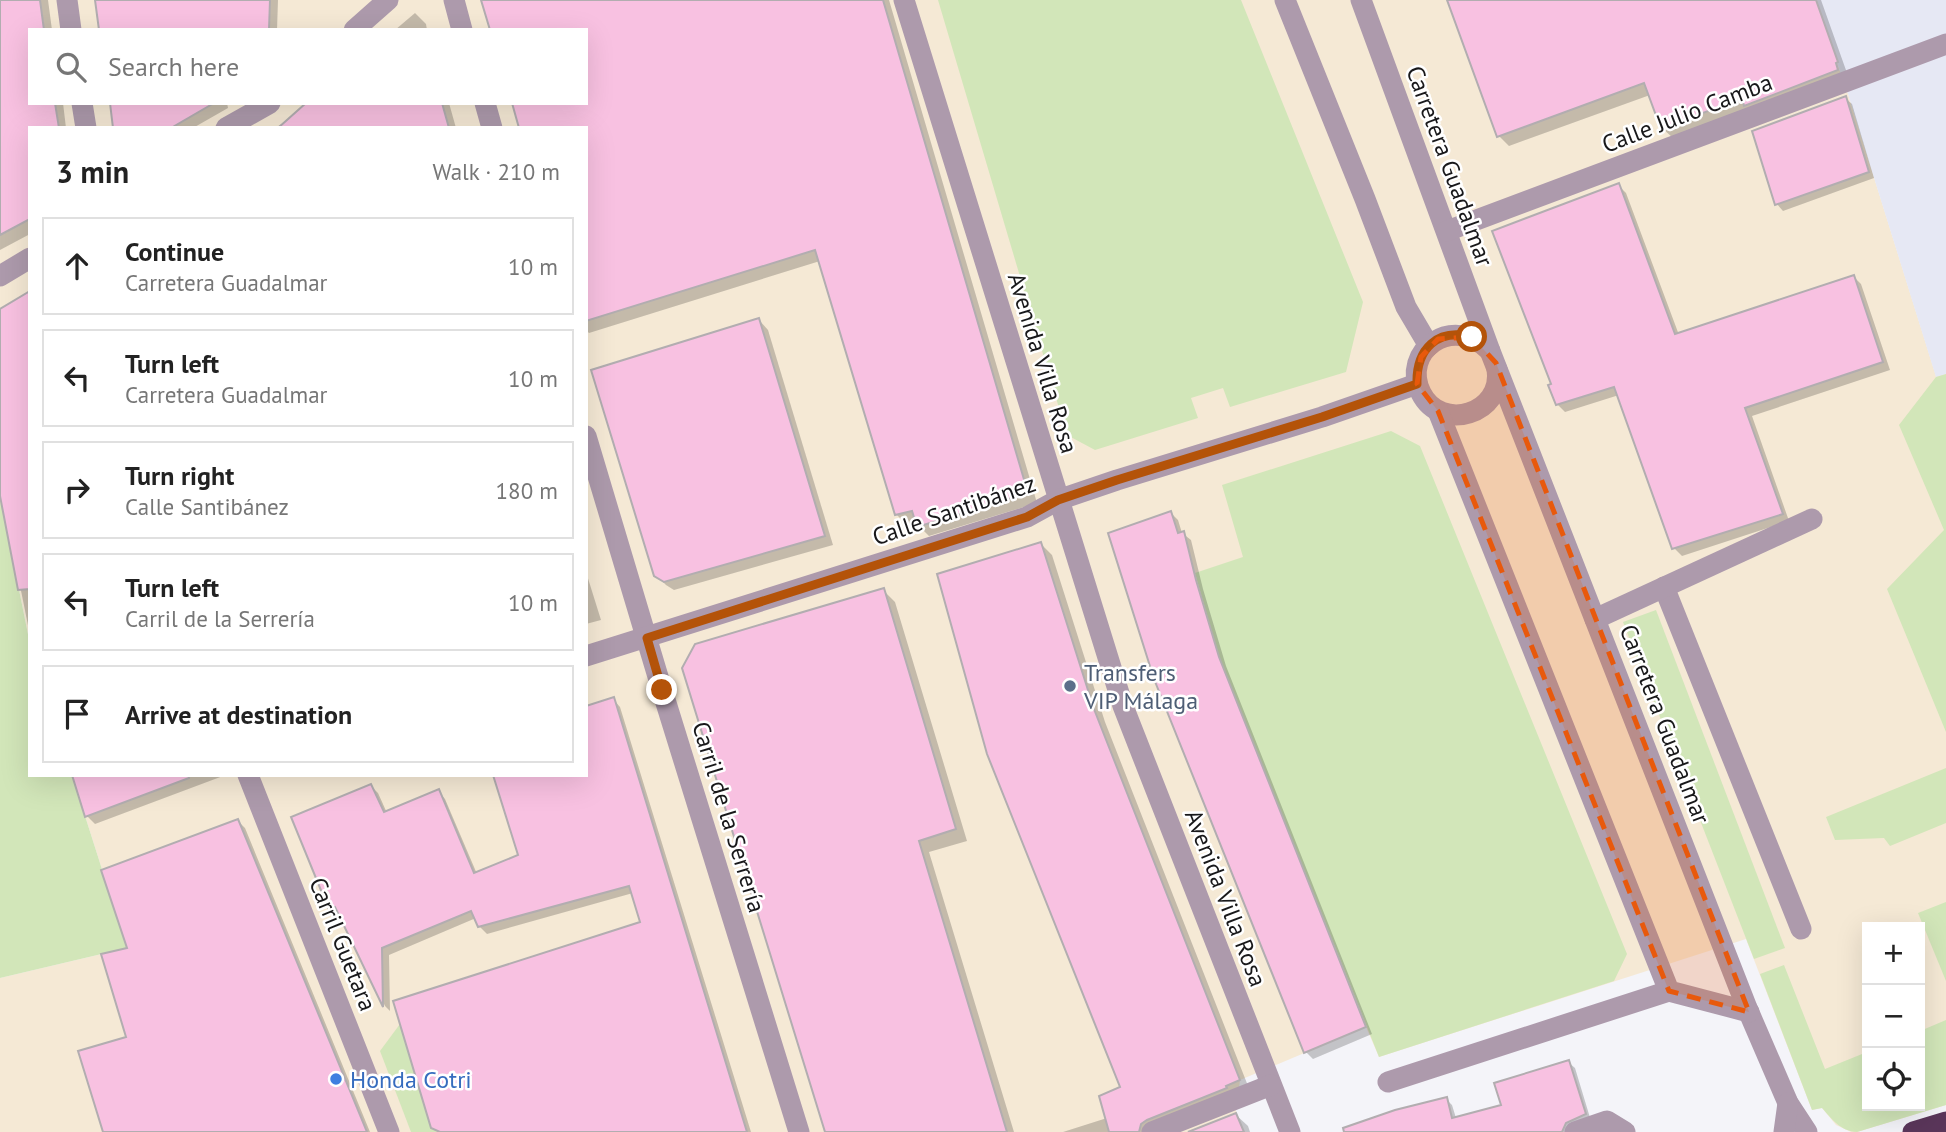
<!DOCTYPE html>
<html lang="en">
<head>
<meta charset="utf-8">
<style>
  body { margin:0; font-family:"PT Sans",sans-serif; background:#f2f2f2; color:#222 }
  .controls { position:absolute; right:21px; bottom:21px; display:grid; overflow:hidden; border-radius:0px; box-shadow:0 7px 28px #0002 }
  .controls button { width:63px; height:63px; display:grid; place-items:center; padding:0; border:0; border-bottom:2px solid #e0e0e0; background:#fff; color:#222; font:35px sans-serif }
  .stop { position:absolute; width:21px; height:21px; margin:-16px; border:5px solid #b45309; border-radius:50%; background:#fff }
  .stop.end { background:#b45309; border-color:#fff; box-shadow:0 2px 7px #0008 }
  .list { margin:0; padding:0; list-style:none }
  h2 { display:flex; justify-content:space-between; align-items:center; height:91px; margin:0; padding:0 28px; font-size:30px }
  h2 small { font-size:23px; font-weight:400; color:#767676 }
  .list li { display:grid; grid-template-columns:46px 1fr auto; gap:21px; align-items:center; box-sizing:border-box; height:98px; margin:0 14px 14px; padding:0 14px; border:2px solid #e0e0e0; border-radius:0px }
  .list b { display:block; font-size:26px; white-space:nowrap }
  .list p { margin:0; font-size:23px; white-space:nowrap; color:#767676 }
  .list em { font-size:23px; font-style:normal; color:#767676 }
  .icon { flex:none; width:38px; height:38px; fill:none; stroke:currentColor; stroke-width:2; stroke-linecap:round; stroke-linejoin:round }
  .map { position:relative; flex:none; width:1946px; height:1132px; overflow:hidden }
  .search { position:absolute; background:#fff; box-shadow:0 7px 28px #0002; left:28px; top:28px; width:560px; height:77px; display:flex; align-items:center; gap:18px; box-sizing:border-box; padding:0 24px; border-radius:0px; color:#767676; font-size:26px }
  .panel { position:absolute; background:#fff; box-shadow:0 7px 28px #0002; left:28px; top:126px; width:560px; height:651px; border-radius:0px }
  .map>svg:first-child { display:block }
</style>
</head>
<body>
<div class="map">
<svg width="1946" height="1132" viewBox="0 0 1946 1132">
  <rect width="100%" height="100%" fill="#f4f4f9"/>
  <path fill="#f5e9d5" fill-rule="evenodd" d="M 0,0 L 1815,0 L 1848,94 L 1936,376 L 1946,374 L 1946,1105 L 1857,1132 L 1851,1132 L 1836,1125 L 1822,1108 L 1812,1110 L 1746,939 L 1379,1057 L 1366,1027 L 1240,1080 L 1236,1111 L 1244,1132 L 0,1132 L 0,978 L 127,948 L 72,775 L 586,775 L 586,128 L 30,128 L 30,644 L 0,496 ZM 30,30 L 586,30 L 586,103 L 30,103 ZM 1867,927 L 1920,927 L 1920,1106 L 1867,1106 Z"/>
  <path fill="#e6e8f4" d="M 1815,0 L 1946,0 L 1946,374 L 1936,377 L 1848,94 Z"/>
  <g fill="#d2e6b9">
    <path d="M 938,0 L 1241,0 L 1363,302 L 1346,372 L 1230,407 L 1223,388 L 1191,398 L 1198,418 L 1095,450 L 1067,435 Z"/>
    <path d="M 1946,374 L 1946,732 L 1887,589 L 1944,530 L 1899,425 L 1936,377 Z"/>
    <path d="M 1391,431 L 1420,446 L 1627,954 L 1614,981 L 1379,1057 L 1219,657 L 1195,573 L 1243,557 L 1222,485 Z"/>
    <path d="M 0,496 L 30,644 L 30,775 L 72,775 L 127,948 L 0,978 Z"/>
    <path d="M 1656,610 L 1785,948 L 1754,959 L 1623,622 Z"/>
    <path d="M 1946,768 L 1946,823 L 1890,846 L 1884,838 L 1835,840 L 1826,817 Z"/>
    <path d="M 1946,902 L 1946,981 L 1918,913 Z"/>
    <path d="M 1784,965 L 1825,1069 L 1867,1052 L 1867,1106 L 1920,1106 L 1920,1031 L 1946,1020 L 1946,1105 L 1857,1132 C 1840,1131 1832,1119 1822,1108 L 1812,1110 L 1760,974 Z"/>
    <path d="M 400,1024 L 440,1132 L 411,1132 L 380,1051 Z"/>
  </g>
  <g fill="#0003">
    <path d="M 0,0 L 48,0 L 52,30 L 30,30 L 30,103 L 63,103 L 66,128 L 30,128 L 30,234 L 0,250 Z"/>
    <path d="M 97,0 L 278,0 L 277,30 L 101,30 Z"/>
    <path d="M 483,0 L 889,0 L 1037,503 L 929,536 L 919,526 L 917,522 L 907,525 L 897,515 L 820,261 L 589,333 L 586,330 L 586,30 Z"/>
    <path d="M 1453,0 L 1821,0 L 1847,73 L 1673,138 L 1662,128 L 1650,95 L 1509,146 L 1499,136 Z"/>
    <path d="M 415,13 L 426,24 L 427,30 L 395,30 Z"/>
    <path d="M 1845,98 L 1852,104 L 1874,178 L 1783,211 L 1777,204 Z"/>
    <path d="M 111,103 L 227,103 L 228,108 L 193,128 L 115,128 Z"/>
    <path d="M 309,103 L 449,103 L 456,128 L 275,128 L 290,119 Z"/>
    <path d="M 1618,185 L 1626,193 L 1679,335 L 1854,277 L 1861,284 L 1890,370 L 1752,416 L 1789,521 L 1682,556 L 1674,548 L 1619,395 L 1565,412 L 1557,404 L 1553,385 Z"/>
    <path d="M 30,293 L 30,635 L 0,487 L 0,311 Z"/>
    <path d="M 759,320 L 768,330 L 833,545 L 674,590 L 666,585 L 656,575 Z"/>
    <path d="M 1171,513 L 1178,520 L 1182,533 L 1191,540 L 1203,589 L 1226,666 L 1372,1034 L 1313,1059 L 1306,1052 Z"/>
    <path d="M 1040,543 L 1052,555 L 1105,722 L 1250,1091 L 1157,1132 L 1063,1132 L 1107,1118 L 1122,1088 Z"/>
    <path d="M 586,572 L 601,620 L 586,624 Z"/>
    <path d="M 883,590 L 895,602 L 967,841 L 929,852 L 1014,1132 L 827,1132 Z"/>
    <path d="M 613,699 L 620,707 L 751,1132 L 438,1132 L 433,1127 L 642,923 L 633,893 L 487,934 L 479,926 L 476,918 L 389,955 L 390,1011 L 385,1006 L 341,915 L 338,916 L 330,909 L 371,786 L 378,793 L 387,813 L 438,791 L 445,799 L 477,874 L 520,856 L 586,775 Z"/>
    <path d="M 74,775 L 223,775 L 223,776 L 95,824 L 87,816 Z"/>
    <path d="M 238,821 L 245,828 L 370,1132 L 104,1132 L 128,1038 L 130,950 Z"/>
    <path d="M 1568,1062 L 1575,1068 L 1591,1121 L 1570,1132 L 1344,1132 L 1343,1129 L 1396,1112 L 1446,1099 L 1452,1105 L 1456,1118 L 1503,1106 Z"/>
    <path d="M 1236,1115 L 1248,1126 L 1250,1132 L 1192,1132 Z"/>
  </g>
  <g fill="#f8c1e1" stroke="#b2adb0" stroke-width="2">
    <path d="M 0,0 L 40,0 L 44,30 L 30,30 L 30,103 L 55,103 L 59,128 L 30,128 L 30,219 L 0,235 Z"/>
    <path d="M 95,0 L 270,0 L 269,30 L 99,30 Z"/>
    <path d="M 481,0 L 883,0 L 1028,493 L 917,527 L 912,511 L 895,515 L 815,250 L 586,321 L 586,128 L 519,128 L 512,103 L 586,103 L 586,30 L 490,30 Z"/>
    <path d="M 1447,0 L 1816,0 L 1838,62 L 1836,63 L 1838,70 L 1744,106 L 1742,98 L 1661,129 L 1644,83 L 1497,137 Z"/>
    <path d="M 1846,96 L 1869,172 L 1775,205 L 1752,131 Z"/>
    <path d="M 110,103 L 214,103 L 171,128 L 113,128 Z"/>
    <path d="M 306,103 L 442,103 L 449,128 L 278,128 Z"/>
    <path d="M 1619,183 L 1675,334 L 1854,275 L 1883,362 L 1745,408 L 1783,514 L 1672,549 L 1614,387 L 1556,405 L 1548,385 L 1551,384 L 1492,231 Z"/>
    <path d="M 30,291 L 30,589 L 18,590 L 0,496 L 0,309 Z"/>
    <path d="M 759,318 L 825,536 L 664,582 L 654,576 L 591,370 Z"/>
    <path d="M 1171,511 L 1178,533 L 1184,531 L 1196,580 L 1219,657 L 1366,1027 L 1304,1053 L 1154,679 L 1108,533 Z"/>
    <path d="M 1041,542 L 1094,709 L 1240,1080 L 1226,1086 L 1227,1088 L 1147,1120 L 1141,1124 L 1139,1132 L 1109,1132 L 1099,1096 L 1120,1087 L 987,754 L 937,574 Z"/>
    <path d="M 884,588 L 956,829 L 919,841 L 1007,1132 L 825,1132 L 682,668 L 695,644 Z"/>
    <path d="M 614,697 L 747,1132 L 440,1132 L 431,1128 L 393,1001 L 640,922 L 629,886 L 478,927 L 471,911 L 382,948 L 383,1007 L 335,907 L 329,910 L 291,817 L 371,784 L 384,812 L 439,789 L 474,873 L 518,855 L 493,775 L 586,775 L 586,706 Z"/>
    <path d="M 72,775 L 189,775 L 189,778 L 85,817 Z"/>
    <path d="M 238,819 L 367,1132 L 103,1132 L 78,1051 L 126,1037 L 101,954 L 127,948 L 101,870 Z"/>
    <path d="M 1569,1060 L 1586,1114 L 1566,1123 L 1562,1132 L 1344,1132 L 1343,1128 L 1395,1110 L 1447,1097 L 1452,1118 L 1501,1105 L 1494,1083 Z"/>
    <path d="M 1236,1113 L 1244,1132 L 1188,1132 Z"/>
  </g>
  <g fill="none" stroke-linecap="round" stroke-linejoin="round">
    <g stroke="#ad9aac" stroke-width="21">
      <path d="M 67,0 L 71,30"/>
      <path d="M 454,0 L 462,30"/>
      <path d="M 904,0 L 1123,706 L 1290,1132"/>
      <path d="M 1285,0 L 1365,199 L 1406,307 L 1429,346"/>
      <path d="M 1361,0 L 1490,351 L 1747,1008 L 1788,1103 L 1807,1132"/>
      <path d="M 354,30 L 388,0"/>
      <path d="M 82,103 L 86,128"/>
      <path d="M 485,103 L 492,128"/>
      <path d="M 226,128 L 270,103"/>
      <path d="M 1447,231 L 1946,44"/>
      <path d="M 0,276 L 30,258"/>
      <path d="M 1490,351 C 1453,313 1400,351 1421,393 C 1441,433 1504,414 1497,369"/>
      <path d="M 1438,411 L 1669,991 L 1749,1012"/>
      <path d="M 586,436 L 662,690 L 799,1132"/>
      <path d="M 1664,587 L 1801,929"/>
      <path d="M 1595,619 L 1812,519"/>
      <path d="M 586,656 L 1027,517 L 1058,500 L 1117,480 L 1322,417 L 1417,384"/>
      <path d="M 248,775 L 389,1132"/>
      <path d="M 1388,1082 L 1669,991"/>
      <path d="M 1152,1132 L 1271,1085"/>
      <path d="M 1575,1132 L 1607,1121 L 1625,1132"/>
      <path d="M 1784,1132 L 1788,1103"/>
    </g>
    <path stroke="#5a365a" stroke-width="21" d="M 1913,1132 L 1946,1122"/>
  </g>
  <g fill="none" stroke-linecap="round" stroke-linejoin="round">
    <path stroke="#b45309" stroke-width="9" d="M 662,690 L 647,638 L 1027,517 L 1058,500 L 1117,480 L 1322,417 L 1417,384 C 1416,349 1437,328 1472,337"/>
  </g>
  <path fill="#e8590c" fill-opacity="0.2" stroke="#e8590c" stroke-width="5" stroke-dasharray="14 9" stroke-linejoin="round" d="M 1472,337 L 1496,363 L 1749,1012 L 1669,991 L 1438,411 L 1417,384 L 1421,357 L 1438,339 Z"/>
  <circle fill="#5c6f8a" stroke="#fff" stroke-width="2.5" cx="1070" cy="686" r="7"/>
  <circle fill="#3f7fe0" stroke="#fff" stroke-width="2.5" cx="336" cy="1079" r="7"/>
  <g text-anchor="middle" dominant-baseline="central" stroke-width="5" stroke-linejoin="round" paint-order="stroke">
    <g font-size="24" fill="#18181a" stroke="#fff">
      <text transform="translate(1687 113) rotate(-21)">Calle Julio Camba</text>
      <text transform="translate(1450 166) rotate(70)">Carretera Guadalmar</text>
      <text transform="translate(1043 363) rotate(73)">Avenida Villa Rosa</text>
      <text transform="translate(954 510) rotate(-19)">Calle Santibánez</text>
      <text transform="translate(1665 724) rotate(69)">Carretera Guadalmar</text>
      <text transform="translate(729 817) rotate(73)">Carril de la Serrería</text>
      <text transform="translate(1226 898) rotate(69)">Avenida Villa Rosa</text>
      <text transform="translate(343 944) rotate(68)">Carril Guetara</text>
    </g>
    <g font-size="24" fill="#4e5e75" stroke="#fff" text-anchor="start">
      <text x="1084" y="672">Transfers<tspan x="1084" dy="28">VIP Málaga</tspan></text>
    </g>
    <g font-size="24" fill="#366cbe" stroke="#fff" text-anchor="start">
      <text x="350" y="1079">Honda Cotri</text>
    </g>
  </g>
</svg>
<div class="controls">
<button>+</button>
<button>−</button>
<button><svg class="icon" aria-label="locate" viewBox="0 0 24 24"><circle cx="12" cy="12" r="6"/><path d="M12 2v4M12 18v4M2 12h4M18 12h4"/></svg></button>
</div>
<div class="stop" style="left:1472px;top:337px"></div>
<div class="stop end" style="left:662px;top:690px"></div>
<div class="search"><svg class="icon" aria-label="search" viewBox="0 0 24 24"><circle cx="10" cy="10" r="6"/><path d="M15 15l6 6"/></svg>Search here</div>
<section class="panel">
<h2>3 min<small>Walk · 210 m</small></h2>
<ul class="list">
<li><svg class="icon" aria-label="ahead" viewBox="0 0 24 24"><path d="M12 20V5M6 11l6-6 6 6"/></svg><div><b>Continue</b><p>Carretera Guadalmar</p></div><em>10 m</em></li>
<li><svg class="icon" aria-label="left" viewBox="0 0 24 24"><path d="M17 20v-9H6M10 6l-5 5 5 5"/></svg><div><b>Turn left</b><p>Carretera Guadalmar</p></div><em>10 m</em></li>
<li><svg class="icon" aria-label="right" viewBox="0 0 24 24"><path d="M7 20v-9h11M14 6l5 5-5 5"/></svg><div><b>Turn right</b><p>Calle Santibánez</p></div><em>180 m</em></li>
<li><svg class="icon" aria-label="left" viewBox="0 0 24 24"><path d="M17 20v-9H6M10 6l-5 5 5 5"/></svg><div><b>Turn left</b><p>Carril de la Serrería</p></div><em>10 m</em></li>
<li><svg class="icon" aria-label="arrive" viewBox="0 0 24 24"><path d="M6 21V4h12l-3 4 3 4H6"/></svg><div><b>Arrive at destination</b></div></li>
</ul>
</section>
</div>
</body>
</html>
